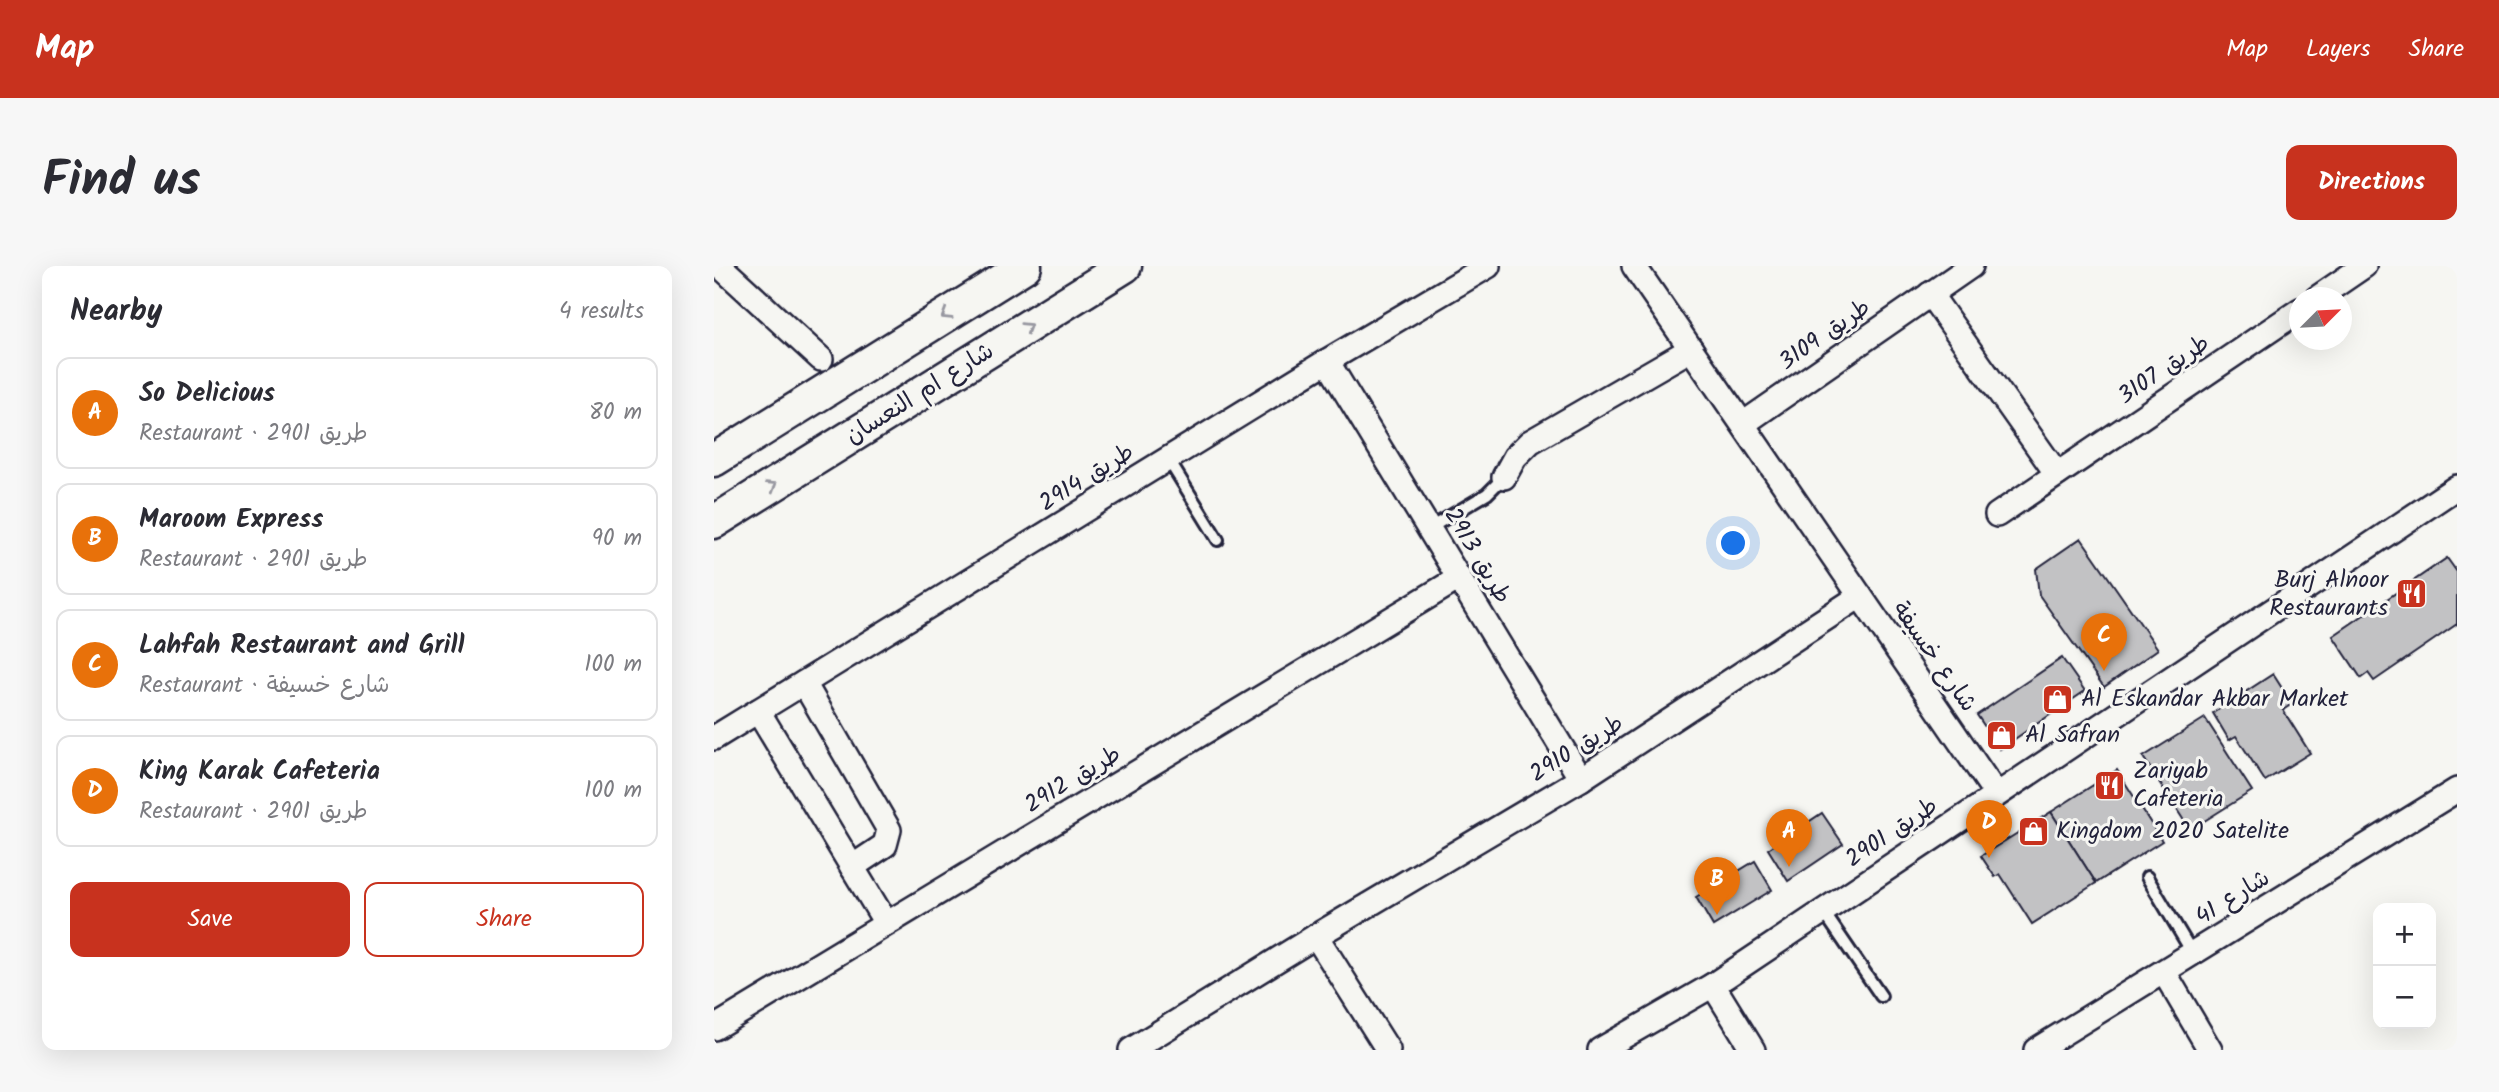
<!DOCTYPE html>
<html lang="en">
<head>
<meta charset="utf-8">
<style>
  body { margin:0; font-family:Kalam,"Playpen Sans Arabic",sans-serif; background:#f7f7f7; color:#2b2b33 }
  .controls { position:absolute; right:21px; bottom:21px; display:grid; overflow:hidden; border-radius:14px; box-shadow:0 7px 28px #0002 }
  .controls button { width:63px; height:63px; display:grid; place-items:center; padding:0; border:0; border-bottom:2px solid #e1e1e2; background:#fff; color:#2b2b33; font:35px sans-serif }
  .compass { position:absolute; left:1575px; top:21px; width:63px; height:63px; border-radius:50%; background:#fff; box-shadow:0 7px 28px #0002; rotate:66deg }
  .you { position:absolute; left:1020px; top:278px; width:24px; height:24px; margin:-18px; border:5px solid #fff; border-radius:50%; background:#1a73e8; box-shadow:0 0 0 10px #1a73e833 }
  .badge { display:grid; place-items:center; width:46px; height:46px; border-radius:50%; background:#c8321e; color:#fff; font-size:23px; font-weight:700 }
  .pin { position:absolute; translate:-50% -58px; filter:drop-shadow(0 2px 4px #0008) }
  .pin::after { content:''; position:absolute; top:37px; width:24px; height:21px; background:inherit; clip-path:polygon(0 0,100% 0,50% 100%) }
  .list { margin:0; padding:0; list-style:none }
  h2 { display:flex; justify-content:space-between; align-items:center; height:91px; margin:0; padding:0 28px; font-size:30px }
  h2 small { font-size:23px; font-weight:400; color:#7c7c81 }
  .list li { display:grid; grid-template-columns:46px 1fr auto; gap:21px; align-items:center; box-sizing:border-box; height:112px; margin:0 14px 14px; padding:0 14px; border:2px solid #e1e1e2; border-radius:14px }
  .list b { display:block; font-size:26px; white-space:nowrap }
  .list p { margin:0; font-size:23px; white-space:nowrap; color:#7c7c81 }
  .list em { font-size:23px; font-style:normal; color:#7c7c81 }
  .actions { display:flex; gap:14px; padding:21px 28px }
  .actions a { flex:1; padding:16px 0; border:2px solid #c8321e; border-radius:14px; text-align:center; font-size:24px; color:#c8321e }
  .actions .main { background:#c8321e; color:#fff }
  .map { position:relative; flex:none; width:1743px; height:784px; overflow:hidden; border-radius:14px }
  header { display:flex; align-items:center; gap:42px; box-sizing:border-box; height:98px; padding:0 35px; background:#c8321e; color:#fff }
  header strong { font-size:33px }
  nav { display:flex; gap:38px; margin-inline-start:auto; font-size:24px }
  .intro { display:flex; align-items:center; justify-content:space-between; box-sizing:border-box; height:168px; padding:0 42px }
  h1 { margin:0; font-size:49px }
  .button { padding:18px 32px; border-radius:14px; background:#c8321e; color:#fff; font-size:24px; font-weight:700 }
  main { display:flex; gap:42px; padding:0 42px }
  aside { flex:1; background:#fff; border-radius:14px; box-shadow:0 7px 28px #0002 }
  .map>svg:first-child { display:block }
</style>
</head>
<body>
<header>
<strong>Map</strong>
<nav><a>Map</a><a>Layers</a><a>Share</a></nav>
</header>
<div class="intro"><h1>Find us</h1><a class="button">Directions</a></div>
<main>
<aside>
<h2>Nearby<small>4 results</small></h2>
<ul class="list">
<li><span class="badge" style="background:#e8710a">A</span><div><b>So Delicious</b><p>Restaurant · طريق 2901</p></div><em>80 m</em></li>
<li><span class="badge" style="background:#e8710a">B</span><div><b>Maroom Express</b><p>Restaurant · طريق 2901</p></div><em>90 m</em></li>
<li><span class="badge" style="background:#e8710a">C</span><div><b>Lahfah Restaurant and Grill</b><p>Restaurant · شارع خسيفة</p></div><em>100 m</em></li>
<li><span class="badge" style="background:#e8710a">D</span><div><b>King Karak Cafeteria</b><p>Restaurant · طريق 2901</p></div><em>100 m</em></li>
</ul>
<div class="actions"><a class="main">Save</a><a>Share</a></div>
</aside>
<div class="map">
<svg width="1743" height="784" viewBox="0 0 1743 784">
  <rect width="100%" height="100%" fill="#f6f6f2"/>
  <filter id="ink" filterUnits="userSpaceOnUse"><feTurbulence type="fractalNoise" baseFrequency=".0143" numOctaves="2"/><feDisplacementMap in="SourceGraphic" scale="14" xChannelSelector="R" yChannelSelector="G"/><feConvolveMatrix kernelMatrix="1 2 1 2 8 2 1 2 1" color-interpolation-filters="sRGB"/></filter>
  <g filter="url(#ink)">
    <g fill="#c2c2c4" stroke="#22223b" stroke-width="2">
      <path d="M 1367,272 L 1444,383 L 1390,421 L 1325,329 L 1322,303 Z"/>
      <path d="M 1733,292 L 1743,306 L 1743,358 L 1660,415 L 1654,407 L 1647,412 L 1619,370 Z"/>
      <path d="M 1348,392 L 1371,425 L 1286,483 L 1263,449 Z"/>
      <path d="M 1559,408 L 1578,438 L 1569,444 L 1596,487 L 1551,515 L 1522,470 L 1515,474 L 1499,447 Z"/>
      <path d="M 1491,452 L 1538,525 L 1476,564 L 1429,491 Z"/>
      <path d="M 1403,504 L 1448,575 L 1382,617 L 1337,546 Z"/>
      <path d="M 1337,546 L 1382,617 L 1318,658 L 1286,608 L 1281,611 L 1267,590 Z"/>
      <path d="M 1108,547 L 1129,578 L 1074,615 L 1054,583 Z"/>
      <path d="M 1041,595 L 1058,624 L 999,660 L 982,631 Z"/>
    </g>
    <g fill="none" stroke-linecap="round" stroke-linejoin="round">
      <defs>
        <g id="service">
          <path d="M 454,193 L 504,274"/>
          <path d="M 716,262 L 773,228 L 790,211"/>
          <path d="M 1433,611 L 1479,688"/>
          <path d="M 1109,645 L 1167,730"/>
        </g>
        <g id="minor">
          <path d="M 6,0 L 107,93"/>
          <path d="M 920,0 L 1282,528"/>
          <path d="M 1216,28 L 1343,208"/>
          <path d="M 1603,32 L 1650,0"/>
          <path d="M 613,95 L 867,513"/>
          <path d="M 1029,158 L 1257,0"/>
          <path d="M 790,211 L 801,191 L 816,176 L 977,83"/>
          <path d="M 1283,249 L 1586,44"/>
          <path d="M 90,417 L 175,564 L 171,579 L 138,601"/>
          <path d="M 44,445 L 172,657"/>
          <path d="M 0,472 L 613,95 L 774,0"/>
          <path d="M 602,670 L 674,784"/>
          <path d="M 1450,706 L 1496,784"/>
          <path d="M 999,719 L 1039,784"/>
          <path d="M 0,762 L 745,312"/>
          <path d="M 417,784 L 602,670 L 867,513 L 1146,330"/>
          <path d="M 886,784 L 999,719 L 1743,221"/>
          <path d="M 1322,784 L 1743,524"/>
        </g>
        <g id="secondary">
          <path d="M 0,194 L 311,0"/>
          <path d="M 0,256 L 411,0"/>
        </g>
      </defs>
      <use href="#service" stroke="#22223b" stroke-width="16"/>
      <use href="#minor" stroke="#22223b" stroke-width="28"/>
      <use href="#secondary" stroke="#22223b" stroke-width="37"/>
      <use href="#service" stroke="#f6f6f2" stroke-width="10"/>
      <use href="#minor" stroke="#f6f6f2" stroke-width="23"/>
      <use href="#secondary" stroke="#f6f6f2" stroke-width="32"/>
    </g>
    <defs><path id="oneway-chevron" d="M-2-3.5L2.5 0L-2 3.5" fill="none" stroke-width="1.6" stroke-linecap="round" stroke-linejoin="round" transform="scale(1.75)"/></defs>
    <g stroke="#9797a0">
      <use href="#oneway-chevron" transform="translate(232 49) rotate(148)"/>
      <use href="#oneway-chevron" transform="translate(313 61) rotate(-32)"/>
      <use href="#oneway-chevron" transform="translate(58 220) rotate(-32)"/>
    </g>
  </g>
  <defs>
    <symbol id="restaurant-square" viewBox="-11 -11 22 22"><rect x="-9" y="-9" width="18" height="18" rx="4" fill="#c8321e" stroke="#f6f6f2"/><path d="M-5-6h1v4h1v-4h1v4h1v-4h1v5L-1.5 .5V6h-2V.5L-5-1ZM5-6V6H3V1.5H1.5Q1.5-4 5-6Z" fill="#fff"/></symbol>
    <symbol id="shop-square" viewBox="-11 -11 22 22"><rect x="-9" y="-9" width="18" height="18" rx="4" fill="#c8321e" stroke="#f6f6f2"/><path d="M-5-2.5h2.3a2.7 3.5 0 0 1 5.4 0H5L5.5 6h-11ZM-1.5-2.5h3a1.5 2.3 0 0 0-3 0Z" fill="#fff"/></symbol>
  </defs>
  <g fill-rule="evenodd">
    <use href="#restaurant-square" x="1680" y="310" width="35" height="35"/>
    <use href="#shop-square" x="1326" y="416" width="35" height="35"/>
    <use href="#shop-square" x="1270" y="452" width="35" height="35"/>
    <use href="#restaurant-square" x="1378" y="502" width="35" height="35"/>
    <use href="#shop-square" x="1302" y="548" width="35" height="35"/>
  </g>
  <g text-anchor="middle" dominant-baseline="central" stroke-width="6" stroke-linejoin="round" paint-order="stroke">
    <g font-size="24" fill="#22223b" stroke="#f6f6f2">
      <text transform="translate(1111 69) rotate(-35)">طريق 3109</text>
      <text transform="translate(1450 104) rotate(-34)">طريق 3107</text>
      <text transform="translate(206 128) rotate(-32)">شارع ام النعسان</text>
      <text transform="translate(373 212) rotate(-32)">طريق 2914</text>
      <text transform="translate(763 290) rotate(59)">طريق 2913</text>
      <text transform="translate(1220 391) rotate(55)">شارع خسيفة</text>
      <text transform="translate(863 483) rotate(-32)">طريق 2910</text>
      <text transform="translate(359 514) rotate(-31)">طريق 2912</text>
      <text transform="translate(1178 567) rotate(-34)">طريق 2901</text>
      <text transform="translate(1519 632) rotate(-32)">شارع 41</text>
    </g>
    <g font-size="24" fill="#22223b" stroke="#f6f6f2" text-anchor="start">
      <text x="1674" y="314" text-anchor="end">Burj Alnoor<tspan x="1674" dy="28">Restaurants</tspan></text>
      <text x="1367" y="433">Al Eskandar Akbar Market</text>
      <text x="1311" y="469">Al Safran</text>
      <text x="1419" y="505">Zariyab<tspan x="1419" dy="28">Cafeteria</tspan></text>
      <text x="1342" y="565">Kingdom 2020 Satelite</text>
    </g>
  </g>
</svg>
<div class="controls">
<button>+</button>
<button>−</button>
</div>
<svg class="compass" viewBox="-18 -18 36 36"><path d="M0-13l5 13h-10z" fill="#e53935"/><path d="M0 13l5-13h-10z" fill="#7c7c81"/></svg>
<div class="you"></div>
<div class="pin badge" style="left:1075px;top:601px;background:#e8710a">A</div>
<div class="pin badge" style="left:1003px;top:649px;background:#e8710a">B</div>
<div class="pin badge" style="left:1390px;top:405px;background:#e8710a">C</div>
<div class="pin badge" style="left:1275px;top:592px;background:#e8710a">D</div>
</div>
</main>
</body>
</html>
